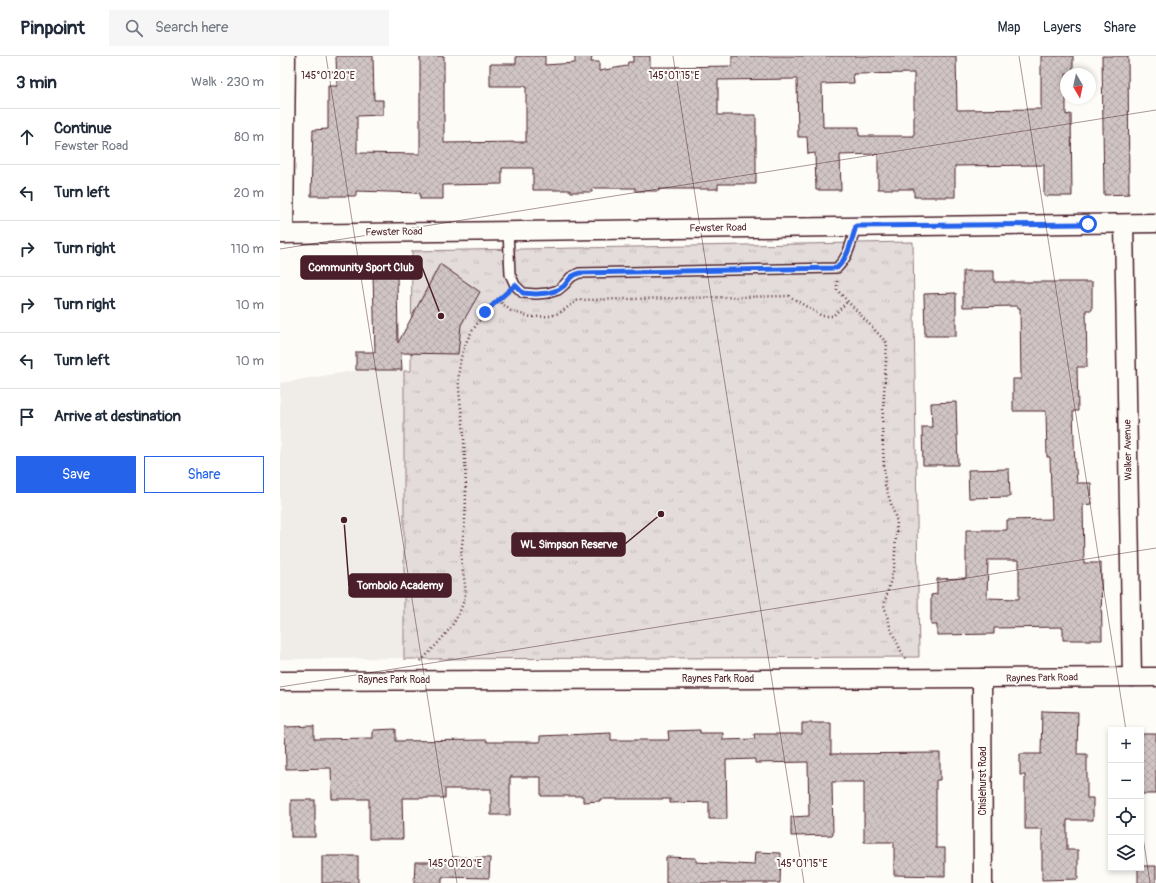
<!DOCTYPE html>
<html lang="en">
<head>
<meta charset="utf-8">
<style>
  body { margin:0; font-family:Pangolin,sans-serif; background:#f6f6f7; color:#1f2937 }
  .controls { position:absolute; right:12px; bottom:12px; display:grid; overflow:hidden; border-radius:0px; box-shadow:0 2px 6px #0003 }
  .controls button { width:36px; height:36px; display:grid; place-items:center; padding:0; border:0; border-bottom:1px solid #e0e1e3; background:#fff; color:#1f2937; font:20px sans-serif }
  .compass { position:absolute; left:780px; top:12px; width:36px; height:36px; border-radius:50%; background:#fff; box-shadow:0 2px 6px #0003; rotate:171deg }
  .stop { position:absolute; width:12px; height:12px; margin:-9px; border:3px solid #2563eb; border-radius:50%; background:#fff }
  .stop.end { background:#2563eb; border-color:#fff; box-shadow:0 1px 4px #0008 }
  .list { margin:0; padding:0; list-style:none }
  h2 { display:flex; justify-content:space-between; align-items:center; height:52px; margin:0; padding:0 16px; font-size:17px }
  h2 small { font-size:13px; font-weight:400; color:#747a83 }
  .list li { display:grid; grid-template-columns:26px 1fr auto; gap:12px; align-items:center; box-sizing:border-box; height:56px; padding:0 16px; border-top:1px solid #e0e1e3 }
  .list b { display:block; font-size:15px; white-space:nowrap }
  .list p { margin:0; font-size:13px; white-space:nowrap; color:#747a83 }
  .list em { font-size:13px; font-style:normal; color:#747a83 }
  .actions { display:flex; gap:8px; padding:12px 16px }
  .actions a { flex:1; padding:9px 0; border:1px solid #2563eb; border-radius:0px; text-align:center; font-size:14px; color:#2563eb }
  .actions .main { background:#2563eb; color:#fff }
  .icon { flex:none; width:22px; height:22px; fill:none; stroke:currentColor; stroke-width:2; stroke-linecap:round; stroke-linejoin:round }
  .map { position:relative; flex:none; width:876px; height:827px; overflow:hidden }
  header { display:flex; align-items:center; gap:24px; box-sizing:border-box; height:56px; padding:0 20px; background:#fff; border-bottom:1px solid #e0e1e3 }
  header strong { font-size:19px }
  nav { display:flex; gap:22px; margin-inline-start:auto; font-size:14px }
  .search { width:280px; height:36px; background:#f6f6f7; display:flex; align-items:center; gap:10px; box-sizing:border-box; padding:0 14px; border-radius:0px; color:#747a83; font-size:15px }
  main { display:flex }
  aside { flex:1; background:#fff }
  .map>svg:first-child { display:block }
</style>
</head>
<body>
<header>
<strong>Pinpoint</strong>
<div class="search"><svg class="icon" aria-label="search" viewBox="0 0 24 24"><circle cx="10" cy="10" r="6"/><path d="M15 15l6 6"/></svg>Search here</div>
<nav><a>Map</a><a>Layers</a><a>Share</a></nav>
</header>
<main>
<aside>
<h2>3 min<small>Walk · 230 m</small></h2>
<ul class="list">
<li><svg class="icon" aria-label="ahead" viewBox="0 0 24 24"><path d="M12 20V5M6 11l6-6 6 6"/></svg><div><b>Continue</b><p>Fewster Road</p></div><em>80 m</em></li>
<li><svg class="icon" aria-label="left" viewBox="0 0 24 24"><path d="M17 20v-9H6M10 6l-5 5 5 5"/></svg><div><b>Turn left</b></div><em>20 m</em></li>
<li><svg class="icon" aria-label="right" viewBox="0 0 24 24"><path d="M7 20v-9h11M14 6l5 5-5 5"/></svg><div><b>Turn right</b></div><em>110 m</em></li>
<li><svg class="icon" aria-label="right" viewBox="0 0 24 24"><path d="M7 20v-9h11M14 6l5 5-5 5"/></svg><div><b>Turn right</b></div><em>10 m</em></li>
<li><svg class="icon" aria-label="left" viewBox="0 0 24 24"><path d="M17 20v-9H6M10 6l-5 5 5 5"/></svg><div><b>Turn left</b></div><em>10 m</em></li>
<li><svg class="icon" aria-label="arrive" viewBox="0 0 24 24"><path d="M6 21V4h12l-3 4 3 4H6"/></svg><div><b>Arrive at destination</b></div></li>
</ul>
<div class="actions"><a class="main">Save</a><a>Share</a></div>
</aside>
<div class="map">
<svg width="876" height="827" viewBox="0 0 876 827">
  <defs>
    <pattern id="park-tufts" width="24" height="20" patternUnits="userSpaceOnUse"><rect width="24" height="20" fill="#e3dcda"/><path d="M3 7l-1-3M5 7V3M7 7l1-3M15 17l-1-3M17 17v-4M19 17l1-3" fill="none" stroke="#c4bcbb"/></pattern>
    <pattern id="building-cross-hatch" width="8" height="8" patternUnits="userSpaceOnUse"><rect width="8" height="8" fill="#d0c5c4"/><path d="M0 0l8 8M0 8l8-8" fill="none" stroke="#b4a9a9"/></pattern>
  </defs>
  <rect width="100%" height="100%" fill="#fdfcf7"/>
  <filter id="ink" filterUnits="userSpaceOnUse"><feTurbulence type="fractalNoise" baseFrequency=".025" numOctaves="2"/><feDisplacementMap in="SourceGraphic" scale="8" xChannelSelector="R" yChannelSelector="G"/><feConvolveMatrix kernelMatrix="1 2 1 2 8 2 1 2 1" color-interpolation-filters="sRGB"/></filter>
  <g filter="url(#ink)">
    <path fill="#f0ece8" d="M 129,314 L 127,602 L 0,603 L 0,327 L 73,315 Z"/>
    <path fill="url(#park-tufts)" stroke="#967e82" d="M 633,186 L 639,601 L 124,603 L 124,315 L 131,315 L 132,195 Z"/>
    <g fill="url(#building-cross-hatch)" stroke="#4a1f2b" fill-rule="evenodd">
      <path d="M 56,0 L 93,0 L 94,44 L 103,44 L 103,59 L 77,60 L 77,97 L 140,98 L 140,0 L 164,0 L 164,87 L 246,86 L 246,30 L 210,30 L 210,8 L 236,8 L 236,0 L 265,0 L 265,9 L 295,7 L 295,0 L 312,0 L 311,6 L 319,6 L 319,15 L 347,10 L 348,6 L 353,6 L 353,0 L 370,0 L 370,11 L 389,11 L 452,10 L 452,0 L 676,0 L 677,54 L 761,53 L 761,0 L 793,0 L 793,18 L 786,18 L 786,59 L 791,58 L 792,140 L 764,140 L 764,109 L 675,110 L 675,141 L 634,141 L 634,133 L 598,133 L 598,98 L 560,99 L 561,134 L 536,134 L 535,97 L 528,98 L 527,81 L 518,81 L 517,23 L 438,24 L 438,59 L 476,59 L 476,128 L 438,128 L 438,133 L 379,133 L 379,135 L 355,135 L 355,132 L 312,132 L 312,136 L 291,136 L 290,134 L 253,134 L 253,112 L 222,112 L 222,128 L 163,129 L 163,143 L 140,143 L 140,137 L 76,135 L 76,140 L 31,140 L 33,74 L 48,73 L 48,30 L 57,30 ZM 634,17 L 634,80 L 579,80 L 579,71 L 543,71 L 542,28 L 574,27 L 573,18 Z"/>
      <path d="M 822,0 L 848,0 L 849,138 L 824,139 Z"/>
      <path d="M 160,208 L 200,236 L 181,269 L 178,298 L 121,297 L 122,314 L 76,314 L 76,296 L 95,296 L 93,218 L 117,218 L 118,287 Z"/>
      <path d="M 683,215 L 714,215 L 714,226 L 812,226 L 812,254 L 806,254 L 807,311 L 797,311 L 798,355 L 793,355 L 795,413 L 796,413 L 797,427 L 811,427 L 812,448 L 803,449 L 804,507 L 821,507 L 822,584 L 783,584 L 783,571 L 714,572 L 714,578 L 657,579 L 657,569 L 651,569 L 651,539 L 657,538 L 657,523 L 686,522 L 686,474 L 727,474 L 727,464 L 772,463 L 770,401 L 767,401 L 766,355 L 733,355 L 733,323 L 741,323 L 740,252 L 737,252 L 737,250 L 683,251 ZM 708,504 L 739,504 L 739,543 L 707,542 Z"/>
      <path d="M 676,237 L 676,280 L 645,280 L 644,238 Z"/>
      <path d="M 676,346 L 678,409 L 643,409 L 642,371 L 652,371 L 651,347 Z"/>
      <path d="M 729,413 L 730,441 L 689,442 L 688,414 Z"/>
      <path d="M 762,655 L 798,656 L 797,698 L 807,698 L 807,742 L 813,742 L 813,764 L 787,764 L 787,794 L 798,794 L 798,823 L 762,824 L 762,773 L 745,773 L 745,719 L 740,719 L 740,698 L 761,698 Z"/>
      <path d="M 522,667 L 551,667 L 551,698 L 660,697 L 660,724 L 656,724 L 656,792 L 665,792 L 665,820 L 614,819 L 614,786 L 584,786 L 584,726 L 552,726 L 553,779 L 511,780 L 511,761 L 529,760 L 528,706 L 475,707 L 475,703 L 446,704 L 447,763 L 429,763 L 429,746 L 390,747 L 390,743 L 320,743 L 320,745 L 303,746 L 303,740 L 261,740 L 261,721 L 230,721 L 230,759 L 211,759 L 211,733 L 165,733 L 165,742 L 122,742 L 123,783 L 89,783 L 89,743 L 52,743 L 51,712 L 6,713 L 5,671 L 34,670 L 34,683 L 93,682 L 93,674 L 116,673 L 116,685 L 207,684 L 207,686 L 260,686 L 260,680 L 331,677 L 331,684 L 389,684 L 388,675 L 420,674 L 420,677 L 443,677 L 443,684 L 475,683 L 474,678 L 522,678 Z"/>
      <rect x="861" y="678" width="15" height="60"/>
      <rect x="11" y="744" width="24" height="37"/>
      <path d="M 475,796 L 501,797 L 500,827 L 386,827 L 386,801 L 416,802 L 416,806 L 474,809 Z"/>
      <rect x="42" y="800" width="36" height="27"/>
      <path d="M 172,801 L 210,802 L 209,822 L 162,821 L 162,827 L 134,827 L 135,806 L 172,806 Z"/>
      <path d="M 861,810 L 876,810 L 876,827 L 858,827 L 858,812 L 861,812 Z"/>
    </g>
    <g fill="none" stroke-linecap="round" stroke-linejoin="round">
      <defs>
        <path id="lane" d="M 228,175 L 230,218 L 235,229 L 243,237 L 256,238 L 268,237 L 278,234 L 284,229 L 291,221 L 299,217 L 557,212 C 569,200 571,187 576,170"/>
        <g id="street">
          <path d="M 844,168 L 852,621"/>
          <path d="M 0,178 L 876,167"/>
          <path d="M 4,178 L 6,0"/>
          <path d="M 702,622 L 703,827"/>
          <path d="M 0,625 L 702,622 L 876,621"/>
        </g>
      </defs>
      <use href="#lane" stroke="#4a1f2b" stroke-width="12"/>
      <use href="#street" stroke="#4a1f2b" stroke-width="21"/>
      <g stroke="#4a1f2b" stroke-width="2.5" stroke-dasharray="1 3" stroke-linecap="butt">
        <path d="M 557,225 L 557,234 L 607,287 L 602,372 L 605,429 L 617,466 L 614,512 L 604,549 L 611,574 L 625,603"/>
        <path d="M 218,244 L 231,255 L 251,261 L 271,260 L 281,256 L 298,244 L 509,240 L 542,260 L 553,260 L 568,245"/>
        <path d="M 141,605 C 158,587 175,571 183,547 C 189,531 181,516 181,499 C 182,487 184,475 185,463 C 187,436 185,409 184,382 C 183,354 174,326 182,298 C 189,273 207,254 226,237"/>
      </g>
      <use href="#lane" stroke="#fdfcf7" stroke-width="9"/>
      <use href="#street" stroke="#fdfcf7" stroke-width="18"/>
    </g>
  </g>
  <g fill="none" stroke-linecap="round" stroke-linejoin="round" filter="url(#ink)">
    <path stroke="#2563eb" stroke-width="5" d="M 205,256 L 235,229 L 243,237 L 256,238 L 268,237 L 278,234 L 284,230 L 291,221 L 299,217 L 557,212 C 569,200 571,186 576,170 L 808,168"/>
  </g>
  <path fill="none" stroke="#4a1f2b" stroke-width="1" stroke-opacity="0.45" d="M 46,0 L 177,827M 393,0 L 524,827M 739,0 L 846,674M 0,193 L 876,54M 0,631 L 876,492M 861,768 L 870,827"/>
  <g text-anchor="middle" dominant-baseline="central" stroke-width="4" stroke-linejoin="round" paint-order="stroke">
    <g font-size="10" fill="#4a1f2b" stroke="#fdfcf7">
      <text transform="translate(438 172) rotate(-1)">Fewster Road</text>
      <text transform="translate(114 176) rotate(-1)">Fewster Road</text>
      <text transform="translate(848 394) rotate(-91)">Walker Avenue</text>
      <text transform="translate(762 622) rotate(-1)">Raynes Park Road</text>
      <text x="438" y="623">Raynes Park Road</text>
      <text x="114" y="624">Raynes Park Road</text>
      <text transform="translate(703 725) rotate(-90)">Chislehurst Road</text>
    </g>
  </g>
  <g font-size="10" text-anchor="middle" fill="#4a1f2b" stroke="#fdfcf7" stroke-width="4" stroke-linejoin="round" paint-order="stroke">
    <text x="48" y="23">145°01'20"E</text>
    <text x="394" y="23">145°01'15"E</text>
    <text x="175" y="811">145°01'20"E</text>
    <text x="522" y="811">145°01'15"E</text>
  </g>
  <path fill="none" stroke="#4a1f2b" stroke-width="1.5" d="M161 260L142 211M381 458L345 488M64 464L69 530"/>
  <g fill="#4a1f2b" stroke="#fdfcf7" stroke-width="1.5">
    <circle cx="161" cy="260" r="4"/>
    <circle cx="381" cy="458" r="4"/>
    <circle cx="64" cy="464" r="4"/>
  </g>
  <g fill="#4a1f2b" stroke="#4a1f2b" stroke-width="1.5">
    <rect x="21" y="200" width="121" height="23" rx="4"/>
    <rect x="232" y="477" width="113" height="23" rx="4"/>
    <rect x="69" y="518" width="102" height="23" rx="4"/>
  </g>
  <g font-size="11" text-anchor="middle" font-weight="bold" fill="#fff">
    <text x="81" y="215">Community Sport Club</text>
    <text x="289" y="492">WL Simpson Reserve</text>
    <text x="120" y="533">Tombolo Academy</text>
  </g>
</svg>
<div class="controls">
<button>+</button>
<button>−</button>
<button><svg class="icon" aria-label="locate" viewBox="0 0 24 24"><circle cx="12" cy="12" r="6"/><path d="M12 2v4M12 18v4M2 12h4M18 12h4"/></svg></button>
<button><svg class="icon" aria-label="layers" viewBox="0 0 24 24"><path d="M12 4l9 5-9 5-9-5zM3 14l9 5 9-5"/></svg></button>
</div>
<svg class="compass" viewBox="-18 -18 36 36"><path d="M0-13l5 13h-10z" fill="#e53935"/><path d="M0 13l5-13h-10z" fill="#747a83"/></svg>
<div class="stop" style="left:808px;top:168px"></div>
<div class="stop end" style="left:205px;top:256px"></div>
</div>
</main>
</body>
</html>
